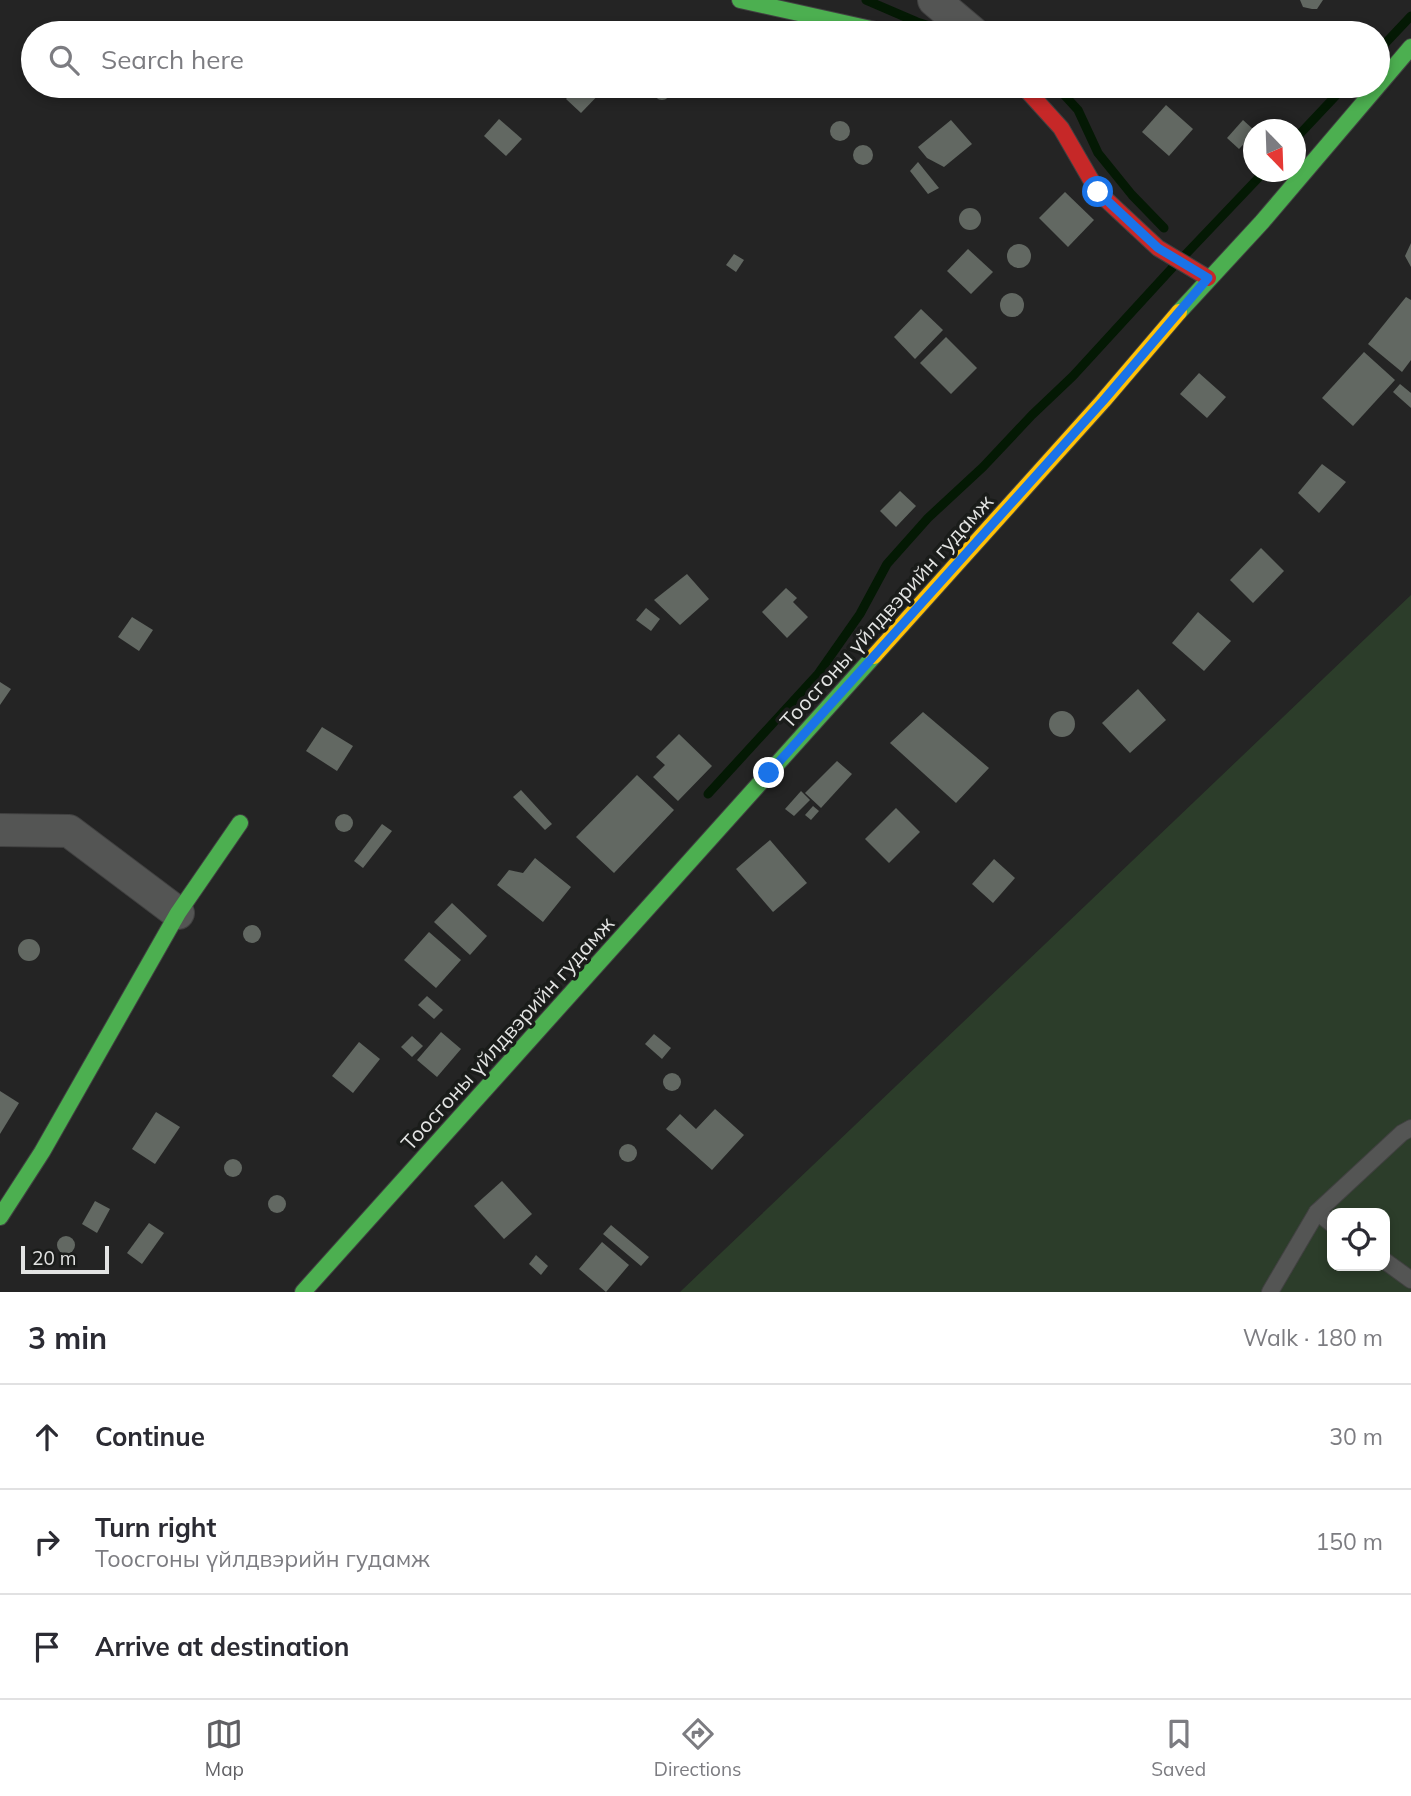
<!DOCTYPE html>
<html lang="en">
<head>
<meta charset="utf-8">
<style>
  body { margin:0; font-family:Mulish,sans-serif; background:#f7f7f7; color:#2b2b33 }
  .controls { position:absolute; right:21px; bottom:21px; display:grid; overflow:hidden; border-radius:14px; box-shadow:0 4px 10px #0003 }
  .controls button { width:63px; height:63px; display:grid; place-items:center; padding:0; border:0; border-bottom:2px solid #e1e1e2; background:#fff; color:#2b2b33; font:35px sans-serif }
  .compass { position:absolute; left:1243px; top:119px; width:63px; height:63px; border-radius:50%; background:#fff; box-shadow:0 4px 10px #0003; rotate:157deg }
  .scale { position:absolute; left:21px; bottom:18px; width:88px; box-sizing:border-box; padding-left:7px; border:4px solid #e3e4e3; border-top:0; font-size:19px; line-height:24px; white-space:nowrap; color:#e3e4e3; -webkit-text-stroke:5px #1a1c1a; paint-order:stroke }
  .stop { position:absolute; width:21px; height:21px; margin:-16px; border:5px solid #1a73e8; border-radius:50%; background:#fff }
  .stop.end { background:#1a73e8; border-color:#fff; box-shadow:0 2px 7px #0008 }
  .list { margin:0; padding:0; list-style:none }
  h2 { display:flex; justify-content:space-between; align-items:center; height:91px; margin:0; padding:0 28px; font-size:30px }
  h2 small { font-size:23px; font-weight:400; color:#7c7c81 }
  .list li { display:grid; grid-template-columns:46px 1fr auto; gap:21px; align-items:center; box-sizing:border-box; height:105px; padding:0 28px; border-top:2px solid #e1e1e2 }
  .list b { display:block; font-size:26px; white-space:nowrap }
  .list p { margin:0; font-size:23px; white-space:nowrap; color:#7c7c81 }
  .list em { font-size:23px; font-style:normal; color:#7c7c81 }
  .icon { flex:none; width:38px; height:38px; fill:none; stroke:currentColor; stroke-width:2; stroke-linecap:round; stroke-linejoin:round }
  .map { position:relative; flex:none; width:1411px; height:1292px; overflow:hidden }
  .search { position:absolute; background:#fff; box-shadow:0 4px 10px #0003; left:21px; right:21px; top:21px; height:77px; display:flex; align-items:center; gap:18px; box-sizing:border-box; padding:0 24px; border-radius:38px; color:#7c7c81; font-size:26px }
  .sheet { height:406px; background:#fff }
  nav { display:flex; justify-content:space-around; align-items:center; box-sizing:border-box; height:98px; border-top:2px solid #e1e1e2; background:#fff; font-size:19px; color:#7c7c81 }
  nav a { display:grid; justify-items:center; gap:4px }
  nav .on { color:#606064 }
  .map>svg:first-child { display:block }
</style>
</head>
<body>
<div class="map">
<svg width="1411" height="1292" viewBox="0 0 1411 1292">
  <rect width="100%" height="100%" fill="#242424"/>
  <path fill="#2c3d2a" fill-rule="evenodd" d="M 1411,595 L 1411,1292 L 680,1292 ZM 1332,1213 L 1385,1213 L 1385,1266 L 1332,1266 Z"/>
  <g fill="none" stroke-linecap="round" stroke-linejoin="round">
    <g stroke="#041904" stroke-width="9">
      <path d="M 866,0 L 917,22 L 952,33"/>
      <path d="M 1378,51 L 1411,16"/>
      <path d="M 1056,86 L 1078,110 L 1098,153 L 1132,195 L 1164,228"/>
      <path d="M 1296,138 L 1345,86"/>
      <path d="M 1185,255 L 1264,172"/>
      <path d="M 708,794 L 818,674 L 860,614 L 887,564 L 928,518 L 983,467 L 1032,415 L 1073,376 L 1173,267"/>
    </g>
  </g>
  <g fill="#626862">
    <path d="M 1300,0 L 1323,0 L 1317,9 L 1312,9 L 1303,7 Z"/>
    <circle cx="662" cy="92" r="8"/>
    <path d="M 578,86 L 607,86 L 581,113 L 566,99 Z"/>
    <path d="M 1304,86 L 1318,86 L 1309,93 Z"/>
    <path d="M 1166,105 L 1193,129 L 1169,156 L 1142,132 Z"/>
    <path d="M 499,119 L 522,139 L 506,156 L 484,136 Z"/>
    <path d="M 951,120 L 972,144 L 944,167 L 927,158 L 918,147 Z"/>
    <path d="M 1243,120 L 1254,130 L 1254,133 L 1239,149 L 1227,138 Z"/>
    <circle cx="840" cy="131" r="10"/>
    <circle cx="863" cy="155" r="10"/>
    <path d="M 918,162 L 939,188 L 928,194 L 910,171 Z"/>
    <path d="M 1065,192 L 1094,220 L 1068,247 L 1039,218 Z"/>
    <circle cx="970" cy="219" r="11"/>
    <path d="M 1411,243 L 1411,267 L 1405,256 Z"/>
    <circle cx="1019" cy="256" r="12"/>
    <path d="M 968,249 L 993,272 L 971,294 L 947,271 Z"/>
    <path d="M 734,254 L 744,260 L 736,272 L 726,265 Z"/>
    <circle cx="1012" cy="305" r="12"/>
    <path d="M 1406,297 L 1411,300 L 1411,360 L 1402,372 L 1368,344 Z"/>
    <path d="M 921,309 L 943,330 L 915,359 L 894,337 Z"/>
    <path d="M 946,337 L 977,368 L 951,394 L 920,363 Z"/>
    <path d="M 1364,352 L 1395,380 L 1353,426 L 1322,398 Z"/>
    <path d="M 1199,373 L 1226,397 L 1207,418 L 1180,394 Z"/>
    <path d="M 1400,384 L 1411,393 L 1411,408 L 1393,392 Z"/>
    <path d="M 1322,464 L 1346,482 L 1319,513 L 1298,493 Z"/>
    <path d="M 900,491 L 916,506 L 896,527 L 880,511 Z"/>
    <path d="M 1261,548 L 1284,571 L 1253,603 L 1230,580 Z"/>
    <path d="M 687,574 L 709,599 L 680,625 L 654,600 Z"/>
    <path d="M 786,588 L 797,598 L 793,602 L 808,617 L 787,638 L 762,612 Z"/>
    <path d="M 646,608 L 660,619 L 651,631 L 636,620 Z"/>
    <path d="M 1198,612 L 1231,641 L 1204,671 L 1172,643 Z"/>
    <path d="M 132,617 L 153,630 L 139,651 L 118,637 Z"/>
    <path d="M 0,682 L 11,689 L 0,705 Z"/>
    <path d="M 1138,689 L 1166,720 L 1130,753 L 1102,723 Z"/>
    <circle cx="1062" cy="724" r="13"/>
    <path d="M 923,712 L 989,768 L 956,803 L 890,743 Z"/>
    <path d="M 322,727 L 353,746 L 337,771 L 306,751 Z"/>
    <path d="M 679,734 L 712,766 L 678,801 L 653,777 L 665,765 L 656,757 Z"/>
    <path d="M 837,761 L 852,774 L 821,808 L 805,793 Z"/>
    <path d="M 637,775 L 674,810 L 614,873 L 576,837 Z"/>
    <path d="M 521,790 L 552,824 L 545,830 L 513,797 Z"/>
    <path d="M 801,791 L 810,800 L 794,816 L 785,809 Z"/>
    <path d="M 813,806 L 819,811 L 811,820 L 805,815 Z"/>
    <path d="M 896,808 L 920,832 L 889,863 L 865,839 Z"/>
    <circle cx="344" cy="823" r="9"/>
    <path d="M 382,824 L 392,831 L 363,868 L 354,861 Z"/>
    <path d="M 770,840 L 807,883 L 773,912 L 736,869 Z"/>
    <path d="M 535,858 L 571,887 L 543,922 L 497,885 L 509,870 L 523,873 Z"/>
    <path d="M 994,859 L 1015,878 L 993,903 L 972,884 Z"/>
    <path d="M 452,903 L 487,936 L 470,955 L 434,922 Z"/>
    <circle cx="252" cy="934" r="9"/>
    <path d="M 429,932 L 461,960 L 436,988 L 404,960 Z"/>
    <circle cx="29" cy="950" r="11"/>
    <path d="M 427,996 L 443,1010 L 434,1019 L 418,1005 Z"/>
    <path d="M 441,1032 L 461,1049 L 437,1077 L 417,1060 Z"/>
    <path d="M 654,1034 L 671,1048 L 662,1059 L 645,1044 Z"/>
    <path d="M 412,1036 L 423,1046 L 412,1057 L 401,1047 Z"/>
    <path d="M 359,1042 L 380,1059 L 353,1093 L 332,1076 Z"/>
    <circle cx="672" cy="1082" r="9"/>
    <path d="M 0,1091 L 19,1103 L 0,1134 Z"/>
    <path d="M 715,1109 L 744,1135 L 712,1170 L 666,1129 L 680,1114 L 696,1129 Z"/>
    <path d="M 156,1112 L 180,1127 L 155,1164 L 132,1149 Z"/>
    <circle cx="628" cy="1153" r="9"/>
    <circle cx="233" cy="1168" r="9"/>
    <path d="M 502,1181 L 532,1214 L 504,1239 L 474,1206 Z"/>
    <circle cx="277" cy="1204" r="9"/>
    <path d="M 95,1201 L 110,1209 L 97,1233 L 82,1224 Z"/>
    <path d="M 149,1223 L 164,1233 L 142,1264 L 127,1253 Z"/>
    <path d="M 611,1225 L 649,1257 L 641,1266 L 603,1234 Z"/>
    <circle cx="66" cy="1245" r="9"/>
    <path d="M 602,1242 L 629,1265 L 606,1292 L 579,1269 Z"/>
    <path d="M 536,1255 L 548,1266 L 541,1275 L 529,1264 Z"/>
  </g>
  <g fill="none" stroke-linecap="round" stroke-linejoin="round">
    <defs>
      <g id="lane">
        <path d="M 1317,1212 L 1332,1224"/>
        <path d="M 1385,1261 L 1411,1280"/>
        <path d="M 1270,1292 L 1317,1212 L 1402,1133 L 1411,1128"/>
      </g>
      <g id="street">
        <path d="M 934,0 L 973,33"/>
        <path d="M 0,830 L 69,831 L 178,913"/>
      </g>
      <g id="fast">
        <path d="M 740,0 L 889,33"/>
        <path d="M 1179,312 L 1262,222 L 1411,47"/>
        <path d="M 0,1217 L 42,1152 L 178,913 L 240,823"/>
        <path d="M 303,1292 L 874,656"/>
      </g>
      <path id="slow" d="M 874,656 L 1103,401 L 1179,312"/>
      <path id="jam" d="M 1023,86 L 1061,128 L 1098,192 L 1158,248 L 1208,278"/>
    </defs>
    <use href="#lane" stroke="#414141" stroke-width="18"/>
    <use href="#street" stroke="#414141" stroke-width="34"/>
    <use href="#fast" stroke="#414141" stroke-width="18"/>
    <use href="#slow" stroke="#414141" stroke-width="18"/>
    <use href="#jam" stroke="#414141" stroke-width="18"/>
    <use href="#lane" stroke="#545554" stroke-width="16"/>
    <use href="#street" stroke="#545554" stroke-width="32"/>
    <use href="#fast" stroke="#4caf50" stroke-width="16"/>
    <use href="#slow" stroke="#ffc107" stroke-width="16"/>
    <use href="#jam" stroke="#c62828" stroke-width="16"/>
  </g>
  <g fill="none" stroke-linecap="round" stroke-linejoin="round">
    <path stroke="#1a73e8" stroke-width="9" d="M 769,773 L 1103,401 L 1208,278 L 1158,248 L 1098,192"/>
  </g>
  <g text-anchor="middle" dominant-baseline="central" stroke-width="7" stroke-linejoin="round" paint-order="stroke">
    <g font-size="21" fill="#e3e4e3" stroke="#1a1c1a">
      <text transform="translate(886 611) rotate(-48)">Тоосгоны үйлдвэрийн гудамж</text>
      <text transform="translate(507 1033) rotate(-48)">Тоосгоны үйлдвэрийн гудамж</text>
    </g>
  </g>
</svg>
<div class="controls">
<button><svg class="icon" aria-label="locate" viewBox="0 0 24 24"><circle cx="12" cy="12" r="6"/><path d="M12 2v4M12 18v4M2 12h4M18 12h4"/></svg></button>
</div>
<svg class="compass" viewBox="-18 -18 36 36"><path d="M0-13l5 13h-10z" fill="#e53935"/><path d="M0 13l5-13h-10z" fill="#7c7c81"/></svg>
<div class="scale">20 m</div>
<div class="stop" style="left:1098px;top:192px"></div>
<div class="stop end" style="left:769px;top:773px"></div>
<div class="search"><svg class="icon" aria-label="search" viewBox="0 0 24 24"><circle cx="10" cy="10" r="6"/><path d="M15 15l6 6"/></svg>Search here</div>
</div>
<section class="sheet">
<h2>3 min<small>Walk · 180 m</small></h2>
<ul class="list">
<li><svg class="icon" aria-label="ahead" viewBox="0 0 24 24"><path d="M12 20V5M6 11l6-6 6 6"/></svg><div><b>Continue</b></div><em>30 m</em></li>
<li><svg class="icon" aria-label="right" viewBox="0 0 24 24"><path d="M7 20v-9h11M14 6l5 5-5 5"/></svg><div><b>Turn right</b><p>Тоосгоны үйлдвэрийн гудамж</p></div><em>150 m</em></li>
<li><svg class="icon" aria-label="arrive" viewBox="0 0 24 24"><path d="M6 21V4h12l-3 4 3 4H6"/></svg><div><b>Arrive at destination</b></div></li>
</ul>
</section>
<nav>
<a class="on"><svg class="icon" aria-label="map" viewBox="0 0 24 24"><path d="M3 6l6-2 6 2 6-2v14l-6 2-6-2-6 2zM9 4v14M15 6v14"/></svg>Map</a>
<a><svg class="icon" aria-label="directions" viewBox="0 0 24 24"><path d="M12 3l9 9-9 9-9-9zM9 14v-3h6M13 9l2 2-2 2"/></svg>Directions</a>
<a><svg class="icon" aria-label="saved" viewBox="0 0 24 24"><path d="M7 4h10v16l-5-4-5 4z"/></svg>Saved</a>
</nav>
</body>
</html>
